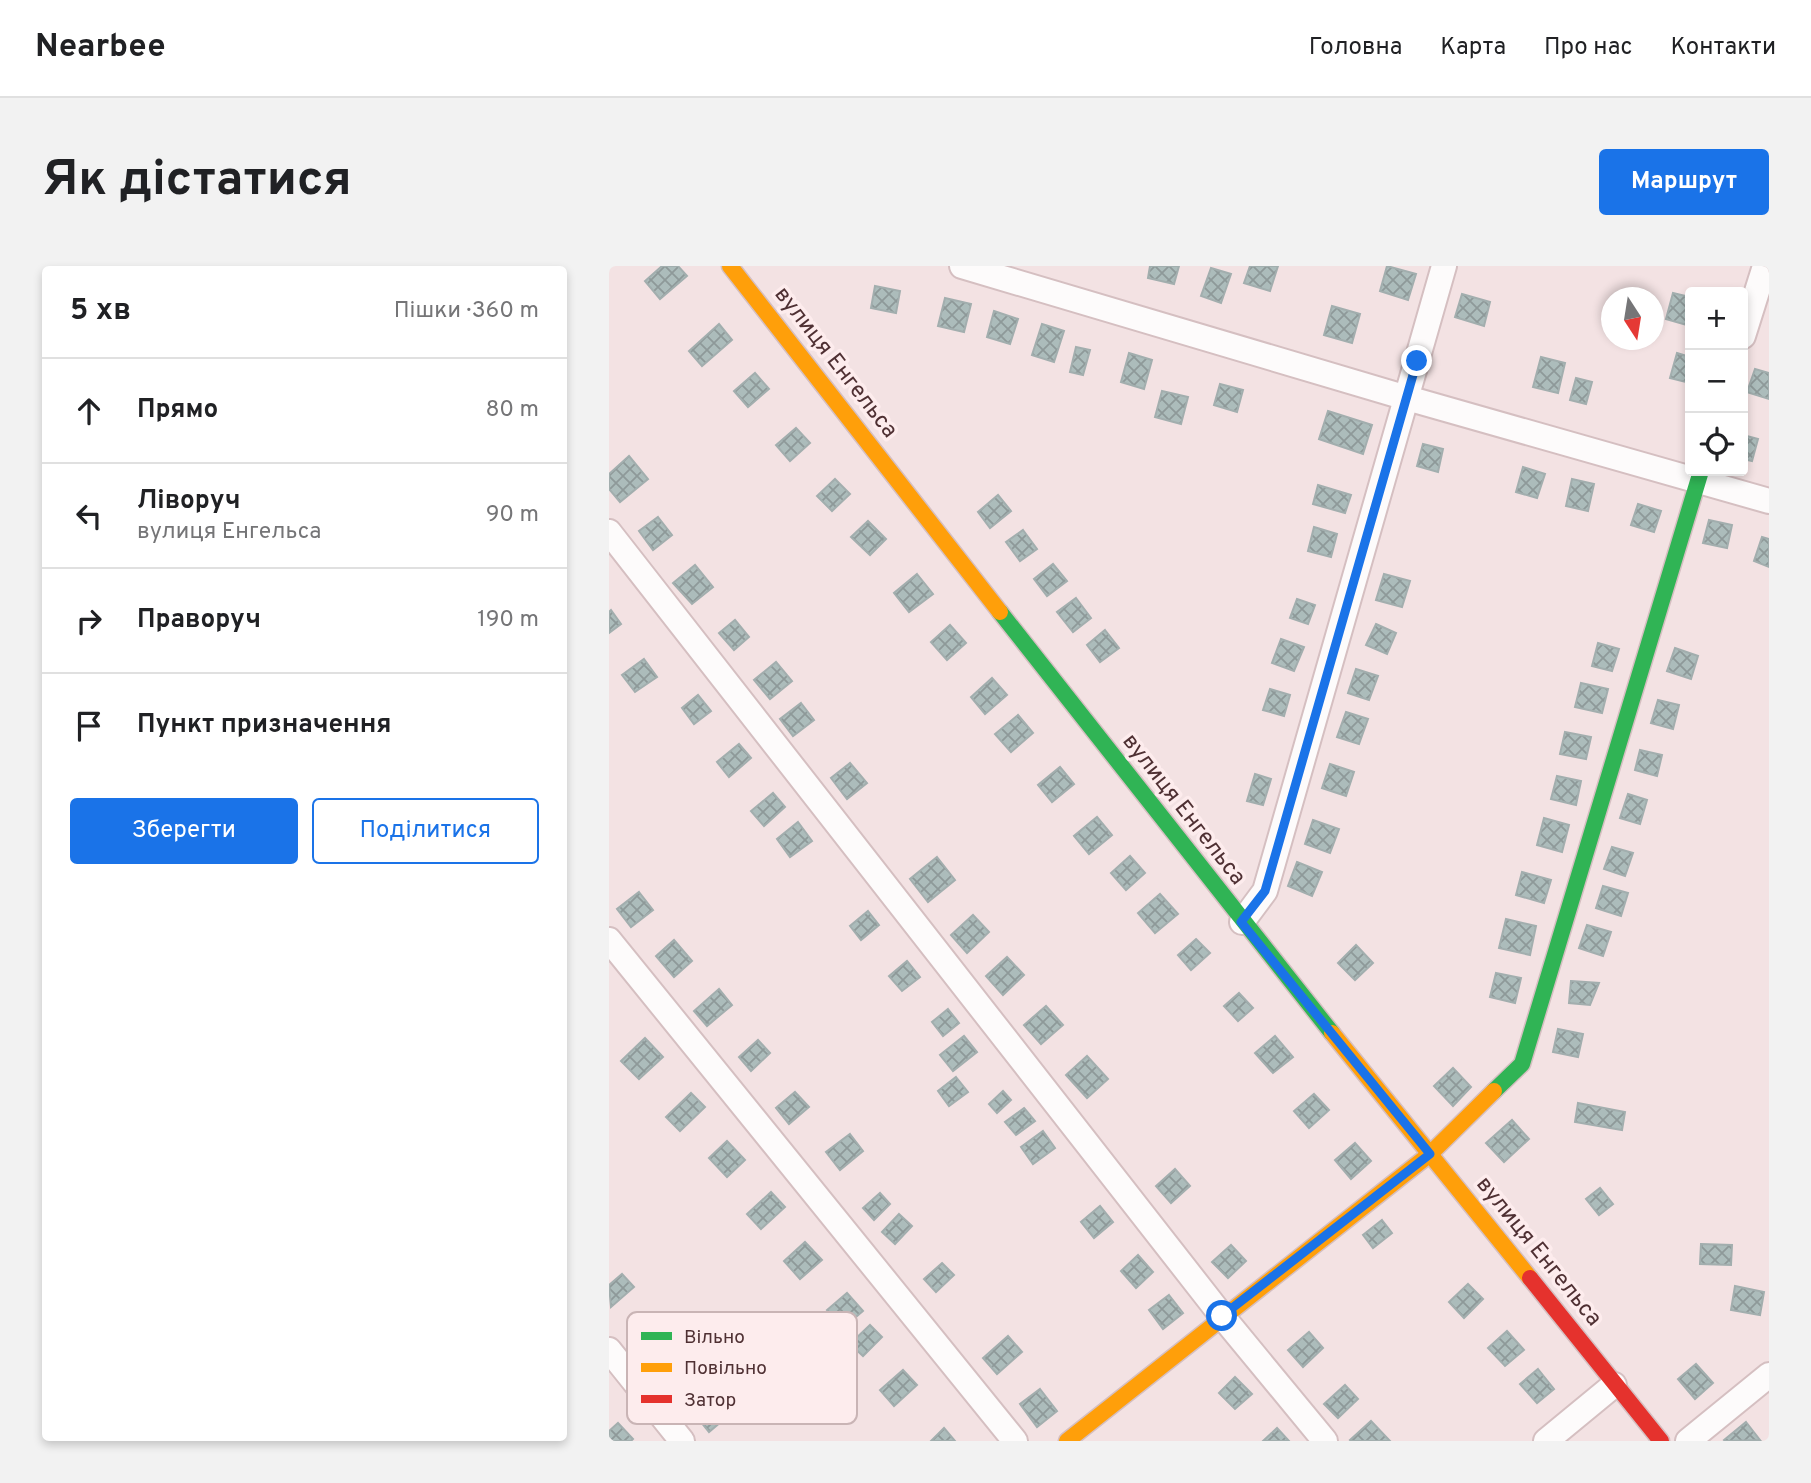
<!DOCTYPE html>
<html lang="uk">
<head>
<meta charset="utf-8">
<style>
  body { margin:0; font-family:Overpass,sans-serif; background:#f2f2f2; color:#202124 }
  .controls { position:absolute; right:21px; top:21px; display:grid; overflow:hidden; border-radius:7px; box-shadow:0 4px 10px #0003 }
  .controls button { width:63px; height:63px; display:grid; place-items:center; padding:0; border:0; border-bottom:2px solid #e0e0e0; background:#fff; color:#202124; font:35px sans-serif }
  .compass { position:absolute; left:992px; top:21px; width:63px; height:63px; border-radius:50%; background:#fff; box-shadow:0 4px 10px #0003; rotate:168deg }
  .stop { position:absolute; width:21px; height:21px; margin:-16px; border:5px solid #1a73e8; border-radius:50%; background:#fff }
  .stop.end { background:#1a73e8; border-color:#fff; box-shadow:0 2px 7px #0008 }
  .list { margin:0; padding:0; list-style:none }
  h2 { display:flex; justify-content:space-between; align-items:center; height:91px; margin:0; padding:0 28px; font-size:30px }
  h2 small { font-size:23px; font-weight:400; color:#757577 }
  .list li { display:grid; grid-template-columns:46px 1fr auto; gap:21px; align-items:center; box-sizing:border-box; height:105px; padding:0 28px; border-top:2px solid #e0e0e0 }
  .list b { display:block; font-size:26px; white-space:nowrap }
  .list p { margin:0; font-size:23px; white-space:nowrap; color:#757577 }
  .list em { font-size:23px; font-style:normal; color:#757577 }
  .actions { display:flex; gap:14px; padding:21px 28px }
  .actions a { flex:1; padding:16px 0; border:2px solid #1a73e8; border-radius:7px; text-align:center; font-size:24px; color:#1a73e8 }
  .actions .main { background:#1a73e8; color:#fff }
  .icon { flex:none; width:38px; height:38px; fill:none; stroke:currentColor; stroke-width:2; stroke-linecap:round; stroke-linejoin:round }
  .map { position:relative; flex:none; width:1160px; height:1175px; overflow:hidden; border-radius:7px }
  header { display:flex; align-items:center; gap:42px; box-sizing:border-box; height:98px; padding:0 35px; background:#fff; border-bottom:2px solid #e0e0e0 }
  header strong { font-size:33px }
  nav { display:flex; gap:38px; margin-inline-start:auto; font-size:24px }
  .intro { display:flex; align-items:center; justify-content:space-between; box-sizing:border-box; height:168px; padding:0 42px }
  h1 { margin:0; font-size:49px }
  .button { padding:18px 32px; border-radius:7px; background:#1a73e8; color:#fff; font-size:24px; font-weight:700 }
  main { display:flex; gap:42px; padding:0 42px }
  aside { flex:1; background:#fff; border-radius:7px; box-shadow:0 4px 10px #0003 }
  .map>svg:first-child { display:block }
</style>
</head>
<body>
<header>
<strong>Nearbee</strong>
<nav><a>Головна</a><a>Карта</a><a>Про нас</a><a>Контакти</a></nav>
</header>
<div class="intro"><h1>Як дістатися</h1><a class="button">Маршрут</a></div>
<main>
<aside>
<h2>5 хв<small>Пішки · 360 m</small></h2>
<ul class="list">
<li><svg class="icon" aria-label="ahead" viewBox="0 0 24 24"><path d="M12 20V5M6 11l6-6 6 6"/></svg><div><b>Прямо</b></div><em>80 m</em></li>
<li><svg class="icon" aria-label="left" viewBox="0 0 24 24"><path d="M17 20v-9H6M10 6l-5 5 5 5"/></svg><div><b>Ліворуч</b><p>вулиця Енгельса</p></div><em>90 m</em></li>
<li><svg class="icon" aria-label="right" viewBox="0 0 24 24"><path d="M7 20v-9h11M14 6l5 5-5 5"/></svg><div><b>Праворуч</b></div><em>190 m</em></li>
<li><svg class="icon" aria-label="arrive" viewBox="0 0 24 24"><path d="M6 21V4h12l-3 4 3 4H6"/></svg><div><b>Пункт призначення</b></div></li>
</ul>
<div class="actions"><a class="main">Зберегти</a><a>Поділитися</a></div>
</aside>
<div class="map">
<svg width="1160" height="1175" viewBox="0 0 1160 1175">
  <defs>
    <pattern id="building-cross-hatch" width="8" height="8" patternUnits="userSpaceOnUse" patternTransform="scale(1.75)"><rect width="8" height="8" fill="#acbcbb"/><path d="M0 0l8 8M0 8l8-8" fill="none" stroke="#8e9999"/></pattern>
  </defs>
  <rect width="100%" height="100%" fill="#f3e2e3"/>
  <g fill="url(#building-cross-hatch)" stroke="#a2aeae" stroke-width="2">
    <path d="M 53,0 L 69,0 L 78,10 L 51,33 L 36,15 Z"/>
    <path d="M 541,0 L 570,0 L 565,18 L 539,12 Z"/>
    <path d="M 641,0 L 669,0 L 661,25 L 635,17 Z"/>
    <path d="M 778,0 L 807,8 L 799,34 L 771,25 Z"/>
    <path d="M 602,2 L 622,8 L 612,37 L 592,30 Z"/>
    <path d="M 266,20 L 291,25 L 287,47 L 262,42 Z"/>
    <path d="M 1064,27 L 1081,31 L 1081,60 L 1057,53 Z"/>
    <path d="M 853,28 L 881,36 L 875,60 L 846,51 Z"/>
    <path d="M 336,32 L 362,38 L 355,66 L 329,60 Z"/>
    <path d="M 723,40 L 751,48 L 743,77 L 715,69 Z"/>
    <path d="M 385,45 L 409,53 L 401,78 L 378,71 Z"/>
    <path d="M 110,58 L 123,74 L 93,100 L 80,85 Z"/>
    <path d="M 433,58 L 455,65 L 445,96 L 423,89 Z"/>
    <path d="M 467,81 L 481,84 L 474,109 L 461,106 Z"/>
    <path d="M 520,87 L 543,94 L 535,123 L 512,116 Z"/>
    <path d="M 1068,87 L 1081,91 L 1081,117 L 1061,112 Z"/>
    <path d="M 932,91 L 956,97 L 949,127 L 924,121 Z"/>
    <path d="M 1146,103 L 1160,107 L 1160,133 L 1138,126 Z"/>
    <path d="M 146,107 L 160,123 L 139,141 L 125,125 Z"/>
    <path d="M 967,112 L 983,116 L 977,138 L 961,134 Z"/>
    <path d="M 611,118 L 634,124 L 628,146 L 605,139 Z"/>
    <path d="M 553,125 L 579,131 L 572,158 L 546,151 Z"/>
    <path d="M 719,145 L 763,159 L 754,188 L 710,173 Z"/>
    <path d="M 187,162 L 201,177 L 181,195 L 167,179 Z"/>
    <path d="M 1134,169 L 1149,173 L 1143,195 L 1134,193 Z"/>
    <path d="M 814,178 L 834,183 L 829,206 L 808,200 Z"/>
    <path d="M 20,190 L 39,213 L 11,236 L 0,223 L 0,208 Z"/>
    <path d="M 914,201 L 936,208 L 928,232 L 907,226 Z"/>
    <path d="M 226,213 L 241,228 L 223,245 L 208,230 Z"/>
    <path d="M 963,213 L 985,218 L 979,245 L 957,240 Z"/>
    <path d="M 709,219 L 742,229 L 736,247 L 704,238 Z"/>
    <path d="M 389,229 L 402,245 L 381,262 L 369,246 Z"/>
    <path d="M 1029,238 L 1052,245 L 1045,266 L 1022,259 Z"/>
    <path d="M 49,251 L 63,269 L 44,284 L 30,265 Z"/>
    <path d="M 1100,254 L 1123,259 L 1118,282 L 1094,277 Z"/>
    <path d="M 259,255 L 277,273 L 261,289 L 242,271 Z"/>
    <path d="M 705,261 L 728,268 L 722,291 L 699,285 Z"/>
    <path d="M 414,264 L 428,283 L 411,295 L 397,276 Z"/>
    <path d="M 1153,271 L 1160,273 L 1160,301 L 1145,295 Z"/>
    <path d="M 444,298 L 458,315 L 438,330 L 425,313 Z"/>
    <path d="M 86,299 L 104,321 L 83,338 L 64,317 Z"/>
    <path d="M 308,308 L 324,328 L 300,346 L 285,327 Z"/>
    <path d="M 775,308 L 801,315 L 793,341 L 767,334 Z"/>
    <path d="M 467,332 L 482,352 L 464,366 L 448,346 Z"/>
    <path d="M 688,333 L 706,339 L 699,358 L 681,352 Z"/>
    <path d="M 2,344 L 12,358 L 0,367 L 0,346 Z"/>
    <path d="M 126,354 L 140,371 L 125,384 L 110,367 Z"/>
    <path d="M 767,358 L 787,367 L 778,388 L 757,379 Z"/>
    <path d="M 341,359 L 357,377 L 338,394 L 322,376 Z"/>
    <path d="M 496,364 L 510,382 L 491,396 L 478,379 Z"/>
    <path d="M 672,373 L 695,381 L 685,405 L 663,397 Z"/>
    <path d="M 989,377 L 1010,383 L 1003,405 L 983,400 Z"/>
    <path d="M 1066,382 L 1089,390 L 1082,413 L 1058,405 Z"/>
    <path d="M 35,393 L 48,411 L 26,426 L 13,409 Z"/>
    <path d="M 167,396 L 183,415 L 161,433 L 145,414 Z"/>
    <path d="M 747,403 L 769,410 L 760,434 L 739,427 Z"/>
    <path d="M 383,412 L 398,429 L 376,448 L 362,431 Z"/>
    <path d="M 972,417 L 999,423 L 993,447 L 966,441 Z"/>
    <path d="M 661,423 L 681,429 L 675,450 L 654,444 Z"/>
    <path d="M 89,429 L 102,445 L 85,458 L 73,442 Z"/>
    <path d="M 1049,434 L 1070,439 L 1064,463 L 1042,457 Z"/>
    <path d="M 192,437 L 205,454 L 184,470 L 171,453 Z"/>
    <path d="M 737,446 L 759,453 L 750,478 L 728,471 Z"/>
    <path d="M 409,449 L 424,467 L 402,486 L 386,468 Z"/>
    <path d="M 956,466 L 982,471 L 977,493 L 951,488 Z"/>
    <path d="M 130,478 L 142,492 L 120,511 L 108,496 Z"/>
    <path d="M 1031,484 L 1053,489 L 1048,510 L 1026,504 Z"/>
    <path d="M 241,497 L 258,517 L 238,533 L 222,512 Z"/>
    <path d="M 721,498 L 745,506 L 737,530 L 713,522 Z"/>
    <path d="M 451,501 L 465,518 L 443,536 L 429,519 Z"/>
    <path d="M 646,508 L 662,513 L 654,539 L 638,535 Z"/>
    <path d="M 948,510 L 972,515 L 967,539 L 942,533 Z"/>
    <path d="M 164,527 L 176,541 L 155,560 L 142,545 Z"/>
    <path d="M 1019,528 L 1038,534 L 1031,558 L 1011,552 Z"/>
    <path d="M 488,551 L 503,569 L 480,588 L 465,570 Z"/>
    <path d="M 935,552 L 960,559 L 953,586 L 928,579 Z"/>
    <path d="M 704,554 L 730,563 L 721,587 L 696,578 Z"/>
    <path d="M 189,556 L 203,575 L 181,591 L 168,573 Z"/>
    <path d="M 1003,581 L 1024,587 L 1016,610 L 995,603 Z"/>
    <path d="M 521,590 L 536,607 L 517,624 L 502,607 Z"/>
    <path d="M 328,591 L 346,614 L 319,636 L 301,613 Z"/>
    <path d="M 688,596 L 713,606 L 703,630 L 679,620 Z"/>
    <path d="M 913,606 L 942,614 L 935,637 L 907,629 Z"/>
    <path d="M 994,620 L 1019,627 L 1012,650 L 987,642 Z"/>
    <path d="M 30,626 L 44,644 L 22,661 L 8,643 Z"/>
    <path d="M 551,628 L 569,648 L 546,667 L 529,647 Z"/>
    <path d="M 259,645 L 270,659 L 252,674 L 241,660 Z"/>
    <path d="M 364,649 L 380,666 L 358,687 L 342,669 Z"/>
    <path d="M 897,653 L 927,660 L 921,689 L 890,682 Z"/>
    <path d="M 978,659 L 1002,666 L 994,690 L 970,682 Z"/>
    <path d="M 587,673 L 601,687 L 582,704 L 569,689 Z"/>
    <path d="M 65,674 L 83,695 L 65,711 L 47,690 Z"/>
    <path d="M 747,679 L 764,697 L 746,714 L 729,697 Z"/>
    <path d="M 398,691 L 415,709 L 394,729 L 377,710 Z"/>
    <path d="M 298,695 L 311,711 L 293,725 L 280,710 Z"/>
    <path d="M 887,707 L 912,712 L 906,737 L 881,731 Z"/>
    <path d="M 962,715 L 990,717 L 981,739 L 960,737 Z"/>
    <path d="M 110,723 L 123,739 L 98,760 L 85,745 Z"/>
    <path d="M 630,727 L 644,742 L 629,755 L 615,740 Z"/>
    <path d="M 437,740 L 454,759 L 432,778 L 415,759 Z"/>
    <path d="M 339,743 L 350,757 L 334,770 L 323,756 Z"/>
    <path d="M 949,763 L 974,768 L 969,791 L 944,786 Z"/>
    <path d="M 355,770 L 368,786 L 344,805 L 331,789 Z"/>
    <path d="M 666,770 L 684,791 L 664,807 L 646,787 Z"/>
    <path d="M 36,772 L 54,791 L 30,813 L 12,795 Z"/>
    <path d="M 149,774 L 161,787 L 142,805 L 130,791 Z"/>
    <path d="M 478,790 L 499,813 L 478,832 L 457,809 Z"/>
    <path d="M 844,802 L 862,821 L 844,840 L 825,820 Z"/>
    <path d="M 347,811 L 359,826 L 340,840 L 329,825 Z"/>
    <path d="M 394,825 L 402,834 L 388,847 L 380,838 Z"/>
    <path d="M 186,826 L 200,841 L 180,858 L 167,842 Z"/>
    <path d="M 82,827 L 96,841 L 71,865 L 57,851 Z"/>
    <path d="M 705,828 L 720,844 L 700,862 L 685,845 Z"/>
    <path d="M 969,837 L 1016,846 L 1013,864 L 966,856 Z"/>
    <path d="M 415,842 L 426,855 L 407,869 L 396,856 Z"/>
    <path d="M 903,854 L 920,873 L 895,896 L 877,877 Z"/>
    <path d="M 434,865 L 446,882 L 424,898 L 412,881 Z"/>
    <path d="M 241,868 L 254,885 L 231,904 L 217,886 Z"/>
    <path d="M 118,875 L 136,894 L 118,911 L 100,892 Z"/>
    <path d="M 746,877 L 762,895 L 742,913 L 726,894 Z"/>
    <path d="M 566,903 L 581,920 L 562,937 L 547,920 Z"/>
    <path d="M 991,922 L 1004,938 L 990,949 L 977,933 Z"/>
    <path d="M 162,926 L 176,941 L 152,963 L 138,948 Z"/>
    <path d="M 271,927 L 281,938 L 265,954 L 254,942 Z"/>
    <path d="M 491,940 L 504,956 L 485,972 L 472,956 Z"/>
    <path d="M 290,948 L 303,960 L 286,978 L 273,966 Z"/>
    <path d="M 773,954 L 783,967 L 764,982 L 754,969 Z"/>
    <path d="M 196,976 L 213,994 L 191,1013 L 175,995 Z"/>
    <path d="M 1092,978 L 1123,979 L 1122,999 L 1091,998 Z"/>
    <path d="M 622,979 L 637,995 L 619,1012 L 603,996 Z"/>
    <path d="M 529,989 L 544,1006 L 527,1022 L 512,1005 Z"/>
    <path d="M 333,997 L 345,1009 L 327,1026 L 315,1013 Z"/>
    <path d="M 13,1008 L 25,1021 L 2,1041 L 0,1019 Z"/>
    <path d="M 859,1018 L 874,1033 L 855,1052 L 840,1036 Z"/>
    <path d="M 1126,1020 L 1155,1026 L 1151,1049 L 1122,1044 Z"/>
    <path d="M 238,1027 L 254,1045 L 234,1062 L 218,1044 Z"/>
    <path d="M 560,1029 L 574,1047 L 554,1063 L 540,1044 Z"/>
    <path d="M 261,1059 L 273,1071 L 254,1090 L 241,1078 Z"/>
    <path d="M 898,1065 L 915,1084 L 896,1100 L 879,1082 Z"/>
    <path d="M 700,1066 L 714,1082 L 694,1101 L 679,1084 Z"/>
    <path d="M 399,1070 L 413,1086 L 388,1108 L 374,1092 Z"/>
    <path d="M 1087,1098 L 1104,1117 L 1086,1133 L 1069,1113 Z"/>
    <path d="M 929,1103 L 945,1123 L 928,1137 L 911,1118 Z"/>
    <path d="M 294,1104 L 308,1119 L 285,1140 L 271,1124 Z"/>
    <path d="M 626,1111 L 643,1128 L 626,1143 L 610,1127 Z"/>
    <path d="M 736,1119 L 749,1133 L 729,1152 L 715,1138 Z"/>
    <path d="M 431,1123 L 448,1145 L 428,1161 L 411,1138 Z"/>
    <path d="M 108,1133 L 120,1149 L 100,1166 L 87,1150 Z"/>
    <path d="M 762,1155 L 781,1175 L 742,1175 L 741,1174 Z"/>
    <path d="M 1137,1156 L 1151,1174 L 1116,1175 L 1115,1174 Z"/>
    <path d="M 9,1157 L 24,1173 L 22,1175 L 0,1175 L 0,1165 Z"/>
    <path d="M 335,1162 L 346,1175 L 322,1175 Z"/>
    <path d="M 668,1162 L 680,1175 L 654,1175 Z"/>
  </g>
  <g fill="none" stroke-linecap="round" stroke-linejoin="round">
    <defs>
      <g id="street">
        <path d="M 353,0 L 798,132 L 1160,235"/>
        <path d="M 1134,70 L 1156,0"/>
        <path d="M 0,266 L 613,1050 L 716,1175"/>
        <path d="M 633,656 L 656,625 L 835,0"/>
        <path d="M 0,674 L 406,1175"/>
        <path d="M 0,1084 L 73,1175"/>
        <path d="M 937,1175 L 1005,1119"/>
        <path d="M 1079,1175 L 1160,1109"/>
      </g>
      <g id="fast">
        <path d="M 391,346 L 723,767"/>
        <path d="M 885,825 L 913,798 L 1092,205"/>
      </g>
      <g id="slow">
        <path d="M 121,0 L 391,346"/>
        <path d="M 723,767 L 921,1012"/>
        <path d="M 458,1175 L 821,888 L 885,825"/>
      </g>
      <path id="jam" d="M 921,1012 L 1052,1175"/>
    </defs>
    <use href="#street" stroke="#d5bfc1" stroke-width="28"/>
    <use href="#fast" stroke="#d5bfc1" stroke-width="19"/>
    <use href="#slow" stroke="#d5bfc1" stroke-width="19"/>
    <use href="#jam" stroke="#d5bfc1" stroke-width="19"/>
    <use href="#street" stroke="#fdfbfb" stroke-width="24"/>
    <use href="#fast" stroke="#30b455" stroke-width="16"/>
    <use href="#slow" stroke="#ff9f0a" stroke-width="16"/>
    <use href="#jam" stroke="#e5322d" stroke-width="16"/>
  </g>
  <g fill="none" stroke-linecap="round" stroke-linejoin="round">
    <path stroke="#1a73e8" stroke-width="9" d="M 613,1050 L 821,888 L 632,656 L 656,625 L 808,95"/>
  </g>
  <g text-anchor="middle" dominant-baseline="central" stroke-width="7" stroke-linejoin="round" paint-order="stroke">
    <g font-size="23" fill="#4f3033" stroke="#fdeced">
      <text transform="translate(226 97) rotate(52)">вулиця Енгельса</text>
      <text transform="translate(574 544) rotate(52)">вулиця Енгельса</text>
      <text transform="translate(929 986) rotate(51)">вулиця Енгельса</text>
    </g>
  </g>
  <rect x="18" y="1046" width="230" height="112" rx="10" fill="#fdeced" stroke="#c9b4b5" stroke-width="2"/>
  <rect x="32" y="1066" width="31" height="8" fill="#30b455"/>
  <rect x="32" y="1097" width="31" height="9" fill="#ff9f0a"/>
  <rect x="32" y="1129" width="31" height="8" fill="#e5322d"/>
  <g font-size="19" fill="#4f3033">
    <text x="75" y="1077">Вільно</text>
    <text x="75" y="1108">Повільно</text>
    <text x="75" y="1140">Затор</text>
  </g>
</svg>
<div class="controls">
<button>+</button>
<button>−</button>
<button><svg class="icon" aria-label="locate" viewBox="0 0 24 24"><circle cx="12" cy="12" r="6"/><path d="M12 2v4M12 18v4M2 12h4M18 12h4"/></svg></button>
</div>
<svg class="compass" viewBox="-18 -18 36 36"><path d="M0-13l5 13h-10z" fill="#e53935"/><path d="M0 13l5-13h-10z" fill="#757577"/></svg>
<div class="stop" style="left:613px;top:1050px"></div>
<div class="stop end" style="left:808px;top:95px"></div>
</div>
</main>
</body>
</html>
